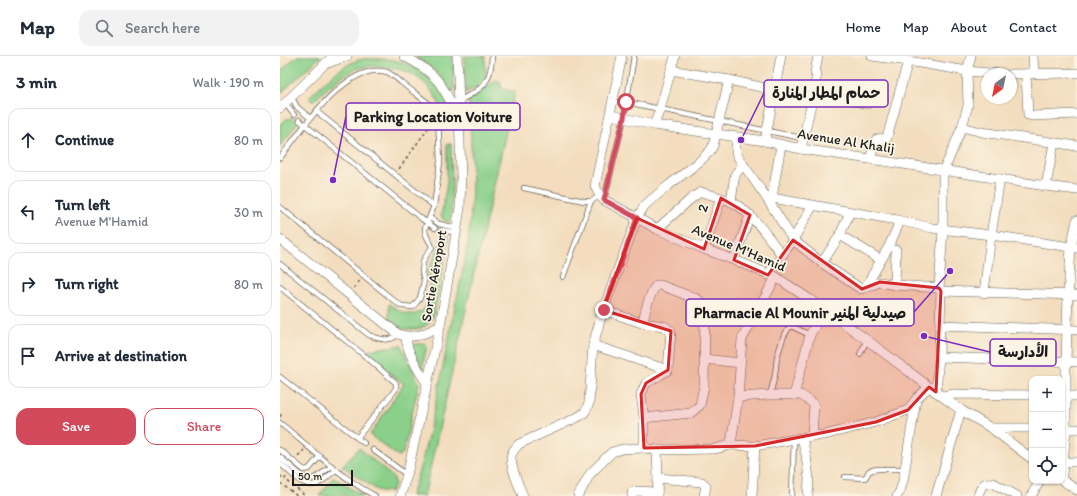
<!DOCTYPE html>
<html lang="en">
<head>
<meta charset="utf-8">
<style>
  body { margin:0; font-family:Itim,"Playpen Sans Arabic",sans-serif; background:#f2f2f3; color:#1f2937 }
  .controls { position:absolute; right:12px; bottom:12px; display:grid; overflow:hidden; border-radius:8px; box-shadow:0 1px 3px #0004 }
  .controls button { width:36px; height:36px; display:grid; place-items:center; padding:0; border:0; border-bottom:1px solid #e0e1e3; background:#fff; color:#1f2937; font:20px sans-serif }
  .compass { position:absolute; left:701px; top:12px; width:36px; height:36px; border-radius:50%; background:#fff; box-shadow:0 1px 3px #0004; rotate:213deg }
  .scale { position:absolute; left:12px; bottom:10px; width:61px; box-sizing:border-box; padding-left:4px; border:2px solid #1c1c1c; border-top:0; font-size:11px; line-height:14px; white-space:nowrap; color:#1c1c1c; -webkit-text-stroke:3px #fcf5e5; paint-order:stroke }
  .stop { position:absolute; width:12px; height:12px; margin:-9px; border:3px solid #d1495b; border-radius:50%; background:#fff }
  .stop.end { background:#d1495b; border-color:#fff; box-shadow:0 1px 4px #0008 }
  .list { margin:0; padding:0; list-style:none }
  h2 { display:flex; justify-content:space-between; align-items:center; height:52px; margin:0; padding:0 16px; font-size:17px }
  h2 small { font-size:13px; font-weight:400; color:#747a83 }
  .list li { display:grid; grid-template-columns:26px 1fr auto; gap:12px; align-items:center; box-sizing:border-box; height:64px; margin:0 8px 8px; padding:0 8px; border:1px solid #e0e1e3; border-radius:12px }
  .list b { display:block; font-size:15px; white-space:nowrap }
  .list p { margin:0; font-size:13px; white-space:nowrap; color:#747a83 }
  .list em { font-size:13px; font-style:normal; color:#747a83 }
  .actions { display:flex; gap:8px; padding:12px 16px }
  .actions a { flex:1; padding:9px 0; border:1px solid #d1495b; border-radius:12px; text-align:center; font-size:14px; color:#d1495b }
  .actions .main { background:#d1495b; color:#fff }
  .icon { flex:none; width:22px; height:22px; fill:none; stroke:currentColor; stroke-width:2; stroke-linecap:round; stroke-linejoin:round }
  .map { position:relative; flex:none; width:797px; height:440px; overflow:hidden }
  header { display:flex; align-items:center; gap:24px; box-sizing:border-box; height:56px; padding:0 20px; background:#fff; border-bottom:1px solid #e0e1e3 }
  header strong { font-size:19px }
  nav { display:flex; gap:22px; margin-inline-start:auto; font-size:14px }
  .search { width:280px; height:36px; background:#f2f2f3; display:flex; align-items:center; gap:10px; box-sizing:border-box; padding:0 14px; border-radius:12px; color:#747a83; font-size:15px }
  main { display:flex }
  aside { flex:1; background:#fff }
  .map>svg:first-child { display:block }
</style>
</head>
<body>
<header>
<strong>Map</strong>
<div class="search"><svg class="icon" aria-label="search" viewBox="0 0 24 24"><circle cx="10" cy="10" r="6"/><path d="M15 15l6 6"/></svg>Search here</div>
<nav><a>Home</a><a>Map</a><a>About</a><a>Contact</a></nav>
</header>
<main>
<aside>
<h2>3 min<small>Walk · 190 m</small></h2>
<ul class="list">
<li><svg class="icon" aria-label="ahead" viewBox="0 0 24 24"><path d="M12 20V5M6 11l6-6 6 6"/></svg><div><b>Continue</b></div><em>80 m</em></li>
<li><svg class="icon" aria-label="left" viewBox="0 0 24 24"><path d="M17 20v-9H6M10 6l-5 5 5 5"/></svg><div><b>Turn left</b><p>Avenue M'Hamid</p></div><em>30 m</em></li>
<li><svg class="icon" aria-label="right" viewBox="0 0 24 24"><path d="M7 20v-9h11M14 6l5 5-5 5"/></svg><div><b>Turn right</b></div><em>80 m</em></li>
<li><svg class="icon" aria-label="arrive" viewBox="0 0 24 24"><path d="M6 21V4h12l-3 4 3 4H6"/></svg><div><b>Arrive at destination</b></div></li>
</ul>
<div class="actions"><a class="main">Save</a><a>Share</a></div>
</aside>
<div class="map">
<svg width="797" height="440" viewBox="0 0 797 440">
  <rect width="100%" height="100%" fill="#fcf5e5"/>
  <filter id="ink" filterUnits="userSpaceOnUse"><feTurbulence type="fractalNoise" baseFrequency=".025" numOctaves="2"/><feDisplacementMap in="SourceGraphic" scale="8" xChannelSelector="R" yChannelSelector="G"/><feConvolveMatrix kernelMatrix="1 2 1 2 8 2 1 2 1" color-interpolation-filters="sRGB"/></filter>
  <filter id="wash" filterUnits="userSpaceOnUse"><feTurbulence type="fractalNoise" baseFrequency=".012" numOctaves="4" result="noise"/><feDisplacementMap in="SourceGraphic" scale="16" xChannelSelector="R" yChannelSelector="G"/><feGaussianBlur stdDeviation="0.9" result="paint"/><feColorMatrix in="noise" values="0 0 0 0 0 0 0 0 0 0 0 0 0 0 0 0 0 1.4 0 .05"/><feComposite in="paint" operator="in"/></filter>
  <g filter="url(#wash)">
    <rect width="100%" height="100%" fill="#f3ddbe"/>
    <g fill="#8ad08a" stroke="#537653">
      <path d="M 17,0 L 41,0 L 0,38 L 0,16 Z"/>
      <path d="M 135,0 L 173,0 L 174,35 L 172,35 L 153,13 Z"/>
      <path d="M 184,0 L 205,0 L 206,22 L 198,30 L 186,37 Z"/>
      <path d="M 83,3 C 94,3 106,2 117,5 C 144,11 169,37 171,65 L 166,66 C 157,33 137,12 102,11 C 91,10 81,10 72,15 C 57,22 45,35 33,45 L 29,41 C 44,27 62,7 83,3 Z"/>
      <path d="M 216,24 L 221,26 L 220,30 L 222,30 L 222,33 L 235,36 L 144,440 L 131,440 C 149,388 159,329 170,275 C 176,243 185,210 189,177 C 194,133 191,88 189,44 Z"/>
      <path d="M 12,62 L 18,66 L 0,90 L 0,68 L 7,63 Z"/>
      <path d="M 167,88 L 171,88 L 172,128 L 171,166 C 166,165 163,165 161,160 L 167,127 Z"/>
      <path d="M 162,180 L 167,180 L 169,182 L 154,259 L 148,268 L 143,271 L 138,273 L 123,273 L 109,263 L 109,248 C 119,254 126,261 138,257 C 153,251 148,228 149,215 C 150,208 155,201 157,195 C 159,190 161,185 162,180 Z"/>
      <path d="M 145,287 L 147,289 L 142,313 L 131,289 Z"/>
      <path d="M 121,289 L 139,327 L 123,397 L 120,400 L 115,398 L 90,379 L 124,328 L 86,297 L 89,294 Z"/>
      <path d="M 79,392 L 114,422 L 115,429 L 111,436 L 102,435 L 97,434 L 62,410 Z"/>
      <path d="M 53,422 L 54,422 L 84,440 L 39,440 Z"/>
    </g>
  </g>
  <g filter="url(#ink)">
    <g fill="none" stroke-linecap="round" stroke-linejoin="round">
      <defs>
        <g id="service">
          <path d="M 11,40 L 17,51 L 30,62"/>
          <path d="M 179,45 C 203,32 211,28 212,0"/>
          <path d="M 346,46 L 522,82"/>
          <path d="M 5,47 L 14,59"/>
          <path d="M 36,55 L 154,150"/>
          <path d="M 19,64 L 142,163 L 155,172"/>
          <path d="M 0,102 C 21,75 66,4 107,16 C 112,18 117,23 122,27 C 132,35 143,43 153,51 L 156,55 L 158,58 L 160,106 L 157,129 L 154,150 L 145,172 C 144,180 150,184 152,191 L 143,205 L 142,217 L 144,225 L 140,242 L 133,251 L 122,250 L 117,247 L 0,151"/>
          <path d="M 244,132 L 304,145 L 311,145 L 320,140"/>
          <path d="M 324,144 L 344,62 L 354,0"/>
          <path d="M 150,162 L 159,168 L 177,172"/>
          <path d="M 162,174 L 177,177"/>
          <path d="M 0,208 L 89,279 C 99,283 110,287 118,278"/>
          <path d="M 283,221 L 311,145"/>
          <path d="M 0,231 L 91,305 L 116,327 L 116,331 L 115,334 L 77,382"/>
          <path d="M 580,298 L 587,284"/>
          <path d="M 0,321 L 84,387"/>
          <path d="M 490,339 L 495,319 L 497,301 L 503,282 L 508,273 L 511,270 L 530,279"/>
          <path d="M 0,367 C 31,392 60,421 95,440"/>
          <path d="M 0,394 L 24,414 L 29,413 L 40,400"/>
          <path d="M 93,394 L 127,419"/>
          <path d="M 0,401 L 23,421 L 30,424 L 37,421 L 52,410"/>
          <path d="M 0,407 C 9,415 26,435 39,427 C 45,424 50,418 56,414"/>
          <path d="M 565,421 L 585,422 L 587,419 L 589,415 L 597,413 L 625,413"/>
          <path d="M 512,440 L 514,383"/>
        </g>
        <g id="minor">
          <path d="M 124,0 C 156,17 162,27 177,59"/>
          <path d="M 342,0 L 315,130 L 320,140 L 324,144 L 377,173 L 424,193 L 454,204 L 496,221 L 544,253 L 587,284 L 656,336 L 681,354 L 711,372 L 752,403"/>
          <path d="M 592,0 L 628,5 L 687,15 L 720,18"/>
          <path d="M 753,0 L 754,18"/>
          <path d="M 48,7 L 67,0"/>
          <path d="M 391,14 L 449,24 L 494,34"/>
          <path d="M 731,18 L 797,17"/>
          <path d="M 746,18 L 748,59 L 752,60 L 797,58"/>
          <path d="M 534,35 L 587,48"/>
          <path d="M 0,52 L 53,0"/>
          <path d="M 331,59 L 374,69 L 485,85 L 521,93 L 590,103 L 766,130 L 797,134"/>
          <path d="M 374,69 L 380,53 L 395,0"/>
          <path d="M 682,71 L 702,76 L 797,90"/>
          <path d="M 456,81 L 456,96 L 458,101 L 488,144 L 513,184 L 542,207 L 581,233 L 600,226 L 615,229 L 659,232"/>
          <path d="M 485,85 L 501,0"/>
          <path d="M 521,93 L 534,35 L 537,18 L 535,17 L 538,0"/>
          <path d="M 590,103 L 596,84 C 599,81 604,84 607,82 L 628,5"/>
          <path d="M 766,130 L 774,87"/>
          <path d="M 492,142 L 501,89"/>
          <path d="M 488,144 L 492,142 L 617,164 L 652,172 L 711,179 L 797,192"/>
          <path d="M 451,146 L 454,124 L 456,117 L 463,109"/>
          <path d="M 377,173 L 413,141 L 421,136 C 431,139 445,142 454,147 C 474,159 488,181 502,199"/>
          <path d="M 560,179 L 601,204"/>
          <path d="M 0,183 L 118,278 C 135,284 145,277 160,270"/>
          <path d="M 424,193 L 441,142"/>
          <path d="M 454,204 L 470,159"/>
          <path d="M 542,207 L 560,179 L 570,156"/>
          <path d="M 488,219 L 513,184 L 533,149"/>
          <path d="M 615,229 L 616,194"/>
          <path d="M 585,232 L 608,192 L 618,170 L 617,164"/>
          <path d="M 661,235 L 797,239"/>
          <path d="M 704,237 L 711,179 L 720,123"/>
          <path d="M 323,254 L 362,267 L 384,270 L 391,275 L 388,314 L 380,319 L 366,327 L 361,338 L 364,362 L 364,392 L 377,394 L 434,393 L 443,391 L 450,389 L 452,381 L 458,341 L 462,283 L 496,221"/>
          <path d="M 362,267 C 366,256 369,236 377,229 L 380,229 L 417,243 L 421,246 L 425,253 L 424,330 L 420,349 L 411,357 L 364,362"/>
          <path d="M 660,269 L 797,274"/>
          <path d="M 126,281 C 126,294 139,316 147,327"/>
          <path d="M 313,289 L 388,314"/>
          <path d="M 659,301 L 797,306"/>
          <path d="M 424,303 L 460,307"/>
          <path d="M 656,336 L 659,301 L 661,235 L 659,232 L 663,174 L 663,114 L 668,105 L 682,71 L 688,49 L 687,15 L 691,0"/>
          <path d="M 514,339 L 530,279 L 544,253"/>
          <path d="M 663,340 L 673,338 L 752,339"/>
          <path d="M 782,340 L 797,340"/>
          <path d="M 458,341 L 490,339 L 521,339 L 534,348 L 532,380"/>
          <path d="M 711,372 L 752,372"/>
          <path d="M 782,373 L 797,373"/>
          <path d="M 522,382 L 526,399 L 529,423 L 528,440"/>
          <path d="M 450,389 L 475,390 L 532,380 L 544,379 L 596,366 L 628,354 L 637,342 L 649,331"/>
          <path d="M 377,394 L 378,422 L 377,440"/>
          <path d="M 784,406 L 797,406"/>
          <path d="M 782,419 L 786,373 L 786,305 L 788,239 L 791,192 L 797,164"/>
          <path d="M 378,422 L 422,426 L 426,430 L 424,440"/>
          <path d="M 782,424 L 797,434"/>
          <path d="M 120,440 L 127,419 L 160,270 L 177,172 L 180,151 L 181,121 L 178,21 L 177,0"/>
          <path d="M 243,440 C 239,430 231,413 231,402 C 231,397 235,392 239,388 L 296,362 C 304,358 306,356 309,347 L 313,289 L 323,254 L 357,162 L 365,149 L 389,129 L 419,106 L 430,95 L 433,90 L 449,24"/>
          <path d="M 298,440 L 310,418 L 332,396 L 343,393 L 364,392"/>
          <path d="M 352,440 L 352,437 L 354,435 L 377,436"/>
          <path d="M 472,440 L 475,390"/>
          <path d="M 617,440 L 620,435 L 623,425 L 636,344"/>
          <path d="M 656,440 L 681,354"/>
          <path d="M 698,440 C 701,431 702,425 713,427 L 737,440"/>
          <path d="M 751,440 L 760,425"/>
        </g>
      </defs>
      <use href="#service" stroke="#676055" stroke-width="6"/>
      <use href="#minor" stroke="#676055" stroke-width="10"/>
      <g stroke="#676055" stroke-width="1.5" stroke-dasharray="3 3" stroke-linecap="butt">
        <path d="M 119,113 L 148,72"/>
        <path d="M 74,232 L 80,224"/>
        <path d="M 0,361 L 2,356"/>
        <path d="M 18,400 L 24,394"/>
        <path d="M 6,421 L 5,423 L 23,438 L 23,440"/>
        <path d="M 0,422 L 3,419"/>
        <path d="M 0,427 L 17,440"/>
      </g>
      <use href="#service" stroke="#fff" stroke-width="4.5"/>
      <use href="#minor" stroke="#fff" stroke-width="9"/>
    </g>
  </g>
  <g fill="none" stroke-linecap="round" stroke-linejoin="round" filter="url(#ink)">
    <path stroke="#d1495b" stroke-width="5" d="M 324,254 L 357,162 L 324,144 L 344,62 L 346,46"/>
  </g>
  <path fill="#d62828" fill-opacity="0.2" stroke="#d62828" stroke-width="3" stroke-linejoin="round" d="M 441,142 L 470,159 L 454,204 L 488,219 L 513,184 L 582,233 L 600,226 L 659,232 L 661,235 L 656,336 L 649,331 L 628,354 L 596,366 L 475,390 L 364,392 L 361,338 L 366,327 L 388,314 L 391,275 L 323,254 L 357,162 L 424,193 Z"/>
  <g text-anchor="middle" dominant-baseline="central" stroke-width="3.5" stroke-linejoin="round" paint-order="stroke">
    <g font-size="14" fill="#1c1c1c" stroke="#fcf5e5">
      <text transform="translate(566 85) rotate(9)">Avenue Al Khalij</text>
      <text transform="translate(423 152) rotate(-71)">2</text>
      <text transform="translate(459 192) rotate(23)">Avenue M'Hamid</text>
      <text transform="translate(154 220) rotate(-80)">Sortie Aéroport</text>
    </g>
  </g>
  <path fill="none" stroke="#7b2cbf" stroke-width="1.5" d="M461 84L484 37M53 124L66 60M670 215L634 256M644 280L710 296"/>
  <g fill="#7b2cbf" stroke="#fcf5e5" stroke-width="1.5">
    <circle cx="461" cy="84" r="4"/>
    <circle cx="53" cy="124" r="4"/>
    <circle cx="670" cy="215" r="4"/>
    <circle cx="644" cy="280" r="4"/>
  </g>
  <g fill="#fcf5e5" stroke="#7b2cbf" stroke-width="1.5">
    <rect x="484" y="24" width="124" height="27" rx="4"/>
    <rect x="66" y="47" width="174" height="27" rx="4"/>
    <rect x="406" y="243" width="228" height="27" rx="4"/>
    <rect x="710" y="283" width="66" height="27" rx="4"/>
  </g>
  <g font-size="15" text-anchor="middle" font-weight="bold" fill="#1c1c1c">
    <text x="546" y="42">حمام المطار المنارة</text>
    <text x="153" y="66">Parking Location Voiture</text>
    <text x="520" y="262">Pharmacie Al Mounir صيدلية المنير</text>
    <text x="743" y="301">الأدارسة</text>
  </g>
</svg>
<div class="controls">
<button>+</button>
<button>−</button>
<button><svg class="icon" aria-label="locate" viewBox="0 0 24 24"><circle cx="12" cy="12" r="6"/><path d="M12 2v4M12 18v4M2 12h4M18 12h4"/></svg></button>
</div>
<svg class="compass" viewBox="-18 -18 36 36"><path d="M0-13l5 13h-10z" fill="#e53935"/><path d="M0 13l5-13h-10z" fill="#747a83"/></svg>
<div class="scale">50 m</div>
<div class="stop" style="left:346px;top:46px"></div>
<div class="stop end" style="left:324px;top:254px"></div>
</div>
</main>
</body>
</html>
